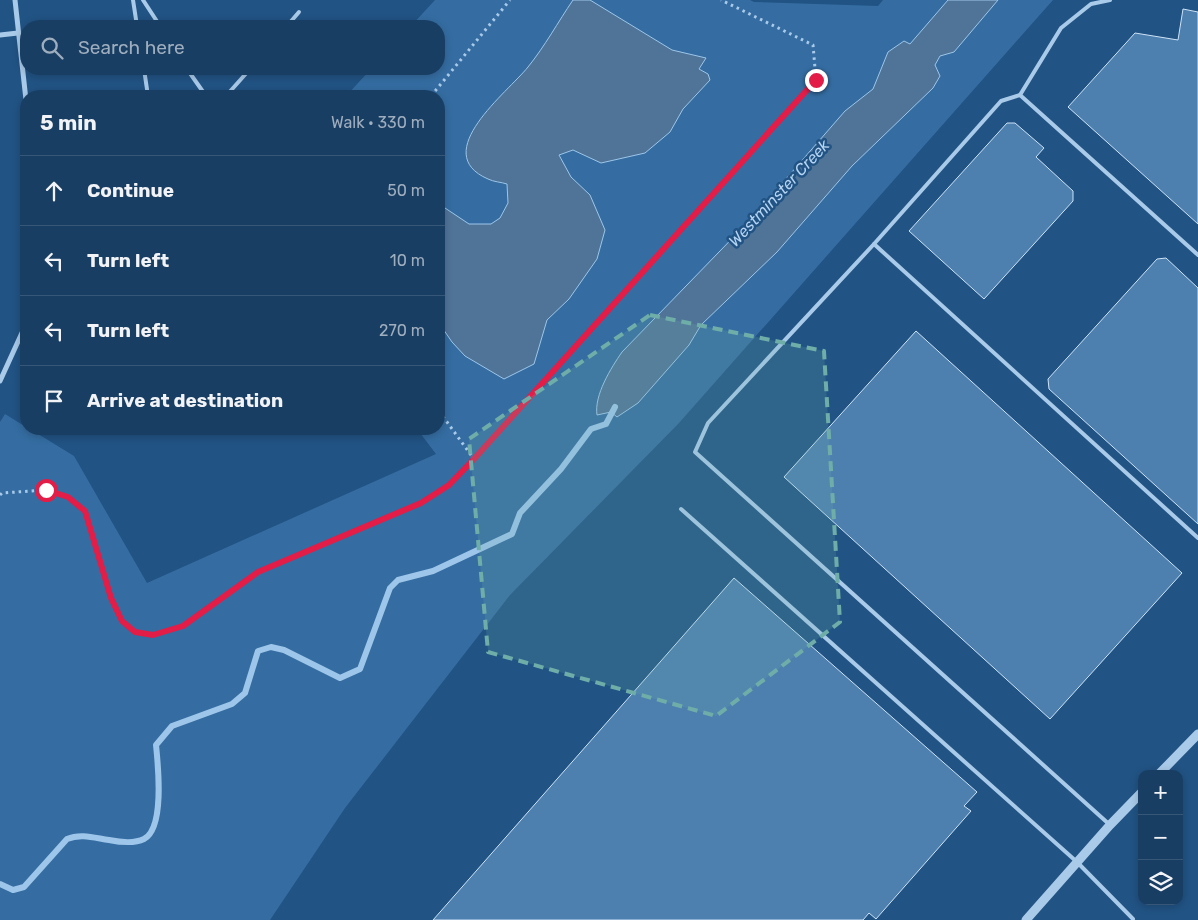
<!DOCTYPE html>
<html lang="en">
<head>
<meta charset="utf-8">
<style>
  body { margin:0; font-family:Rubik,sans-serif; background:#224569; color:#f1f3f6 }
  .controls { position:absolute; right:15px; bottom:15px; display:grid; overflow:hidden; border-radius:10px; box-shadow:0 2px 8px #0003 }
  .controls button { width:45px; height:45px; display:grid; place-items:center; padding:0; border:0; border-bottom:1px solid #375778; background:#193e63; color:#f1f3f6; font:25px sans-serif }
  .stop { position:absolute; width:15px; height:15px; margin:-11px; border:4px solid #e11d48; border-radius:50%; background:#fff }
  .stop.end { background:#e11d48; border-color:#fff; box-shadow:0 1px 5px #0008 }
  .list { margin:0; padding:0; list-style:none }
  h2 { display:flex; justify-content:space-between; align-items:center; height:65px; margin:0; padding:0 20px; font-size:21px }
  h2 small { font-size:16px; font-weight:400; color:#9faebe }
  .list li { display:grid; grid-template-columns:32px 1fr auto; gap:15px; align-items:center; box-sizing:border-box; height:70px; padding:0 20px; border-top:1px solid #375778 }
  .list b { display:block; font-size:19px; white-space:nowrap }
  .list em { font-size:16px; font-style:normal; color:#9faebe }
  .icon { flex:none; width:28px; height:28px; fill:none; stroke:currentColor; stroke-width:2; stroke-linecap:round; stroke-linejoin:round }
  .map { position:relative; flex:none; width:1198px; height:920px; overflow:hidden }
  .search { position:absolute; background:#193e63; box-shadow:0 2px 8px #0003; left:20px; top:20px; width:425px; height:55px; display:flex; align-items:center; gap:12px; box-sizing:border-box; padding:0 18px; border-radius:20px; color:#9faebe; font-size:19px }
  .panel { position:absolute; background:#193e63; box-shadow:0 2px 8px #0003; left:20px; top:90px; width:425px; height:345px; border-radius:20px }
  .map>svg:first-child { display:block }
</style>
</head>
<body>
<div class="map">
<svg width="1198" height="920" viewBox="0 0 1198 920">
  <rect width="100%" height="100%" fill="#215384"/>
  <path fill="#356da2" d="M 435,0 L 750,0 L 754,2 L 878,6 L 883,0 L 1053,0 L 679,423 L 510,595 L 345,808 L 270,920 L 0,920 L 0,422 L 5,414 L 26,427 L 26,429 L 30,429 L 74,456 L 147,583 L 436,454 L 417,429 L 439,429 L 439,96 L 346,96 L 371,69 L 439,69 L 439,26 L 411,26 Z"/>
  <g fill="#507498" stroke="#9dc6ea">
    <path d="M 573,0 L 590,0 L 672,50 L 706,58 L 699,69 L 708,74 L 710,80 L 683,109 L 670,132 L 645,153 L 601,163 L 573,150 L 559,155 L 571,177 L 590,195 L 605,230 L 597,259 L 569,299 L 547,320 L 534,364 L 504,379 L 465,356 L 452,342 L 439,323 L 439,204 L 469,224 L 491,224 L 500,218 L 508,203 L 507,184 C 501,182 494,182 488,179 C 428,153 508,92 528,67 C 545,46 558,22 573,0 Z"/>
    <path d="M 948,0 L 998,0 L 954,52 L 940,56 L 935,65 L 940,76 L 933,88 L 852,166 L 777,252 L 701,325 L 689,345 L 638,403 L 617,417 L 611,412 L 597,415 C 594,395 611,368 622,352 L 751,219 L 845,111 L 873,89 L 888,52 L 904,41 L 910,44 Z"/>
  </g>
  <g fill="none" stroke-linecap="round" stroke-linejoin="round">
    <path stroke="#9dc6ea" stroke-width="6" d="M 0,884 L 13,890 L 24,887 L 67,839 C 81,833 95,838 109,840 C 119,842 134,844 144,839 C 165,828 158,765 156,745 L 172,726 L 232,704 L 245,693 L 258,651 L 271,647 L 284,650 L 340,678 L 360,669 L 390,588 L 398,580 L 433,571 L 512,534 L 520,513 L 561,469 L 591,429 L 606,424 L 615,407"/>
  </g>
  <g fill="#4d7faf" stroke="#cde3f7">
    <path d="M 1183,9 L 1198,12 L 1198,224 L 1068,107 L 1135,33 L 1178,40 Z"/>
    <path d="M 1007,123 L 1015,123 L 1044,148 L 1036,157 L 1073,191 L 1073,201 L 984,299 L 909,231 Z"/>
    <path d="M 1166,258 L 1198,288 L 1198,524 L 1049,389 L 1048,379 L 1157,259 Z"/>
    <path d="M 916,331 L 1182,573 L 1050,719 L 784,477 Z"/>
    <path d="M 734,578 L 977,792 L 964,806 L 971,811 L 876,919 L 869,913 L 863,920 L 433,920 Z"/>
  </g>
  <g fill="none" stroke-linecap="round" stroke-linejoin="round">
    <g stroke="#a9cae9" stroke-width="3" stroke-dasharray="2.5 4" stroke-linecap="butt">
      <path d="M 431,96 L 510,0"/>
      <path d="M 439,411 L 474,459"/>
      <path d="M 0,495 L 2,493 L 46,490 L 68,497 L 85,511 L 111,598 L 123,621 L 135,632 L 153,635 L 183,626 L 258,572 L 421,503 L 449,485 L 535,392 L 816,80 L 813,45 L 721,0"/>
    </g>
    <g stroke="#a9cae9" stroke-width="4">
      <path d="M 133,0 L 137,26"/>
      <path d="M 143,0 L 160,26"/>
      <path d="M 287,26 L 299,12"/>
      <path d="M 144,69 L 148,96"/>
      <path d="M 187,69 L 206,96"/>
      <path d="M 1020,95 L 1198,255"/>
      <path d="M 226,96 L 250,69"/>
      <path d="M 874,244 L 1198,538"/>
      <path d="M 681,509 L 1077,862 L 1133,919"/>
      <path d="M 1110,825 L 695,452 L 708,423 L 874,244 L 1001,101 L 1020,95 L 1061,28 L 1091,4 L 1110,0"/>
    </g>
    <g stroke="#a9cae9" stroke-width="5">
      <path d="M 15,0 L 26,100"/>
      <path d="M 0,35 L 18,33"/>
      <path d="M 0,381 L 26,324"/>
    </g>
    <g stroke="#a9cae9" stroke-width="9">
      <path d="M 1159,774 L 1198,734"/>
      <path d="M 1026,920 L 1110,825 L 1142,792"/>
    </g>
  </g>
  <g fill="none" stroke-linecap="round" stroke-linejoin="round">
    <path stroke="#e11d48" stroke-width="6" d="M 46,490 L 68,497 L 85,511 L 111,598 L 122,621 L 135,632 L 153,635 L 183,626 L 258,572 L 421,503 L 449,485 L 474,459 L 816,80"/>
  </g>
  <path fill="#6fada8" fill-opacity="0.2" stroke="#6fada8" stroke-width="4" stroke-dasharray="10 6" stroke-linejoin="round" d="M 650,315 L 824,351 L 840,622 L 716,716 L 488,652 L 469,439 Z"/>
  <g text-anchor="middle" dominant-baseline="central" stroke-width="5" stroke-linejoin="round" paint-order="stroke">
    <g font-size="16" font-style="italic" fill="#b5d4f1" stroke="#215384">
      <text transform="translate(779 193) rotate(-47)">Westminster Creek</text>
    </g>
  </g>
</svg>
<div class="controls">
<button>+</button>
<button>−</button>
<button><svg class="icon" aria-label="layers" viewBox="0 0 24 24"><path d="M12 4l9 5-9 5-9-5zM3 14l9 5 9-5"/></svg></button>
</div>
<div class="stop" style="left:46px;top:490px"></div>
<div class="stop end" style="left:816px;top:80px"></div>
<div class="search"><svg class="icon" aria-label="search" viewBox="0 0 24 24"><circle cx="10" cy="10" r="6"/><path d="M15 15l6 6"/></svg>Search here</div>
<section class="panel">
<h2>5 min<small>Walk · 330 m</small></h2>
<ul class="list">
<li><svg class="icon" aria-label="ahead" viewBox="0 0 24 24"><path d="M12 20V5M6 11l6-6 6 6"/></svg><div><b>Continue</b></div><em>50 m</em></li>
<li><svg class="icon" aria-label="left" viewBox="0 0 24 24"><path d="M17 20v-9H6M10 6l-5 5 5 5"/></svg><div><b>Turn left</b></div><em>10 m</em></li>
<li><svg class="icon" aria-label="left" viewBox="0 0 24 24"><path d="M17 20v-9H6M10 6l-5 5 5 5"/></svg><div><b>Turn left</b></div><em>270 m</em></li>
<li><svg class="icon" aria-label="arrive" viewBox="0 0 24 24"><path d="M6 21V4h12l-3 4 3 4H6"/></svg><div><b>Arrive at destination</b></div></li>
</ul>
</section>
</div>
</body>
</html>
